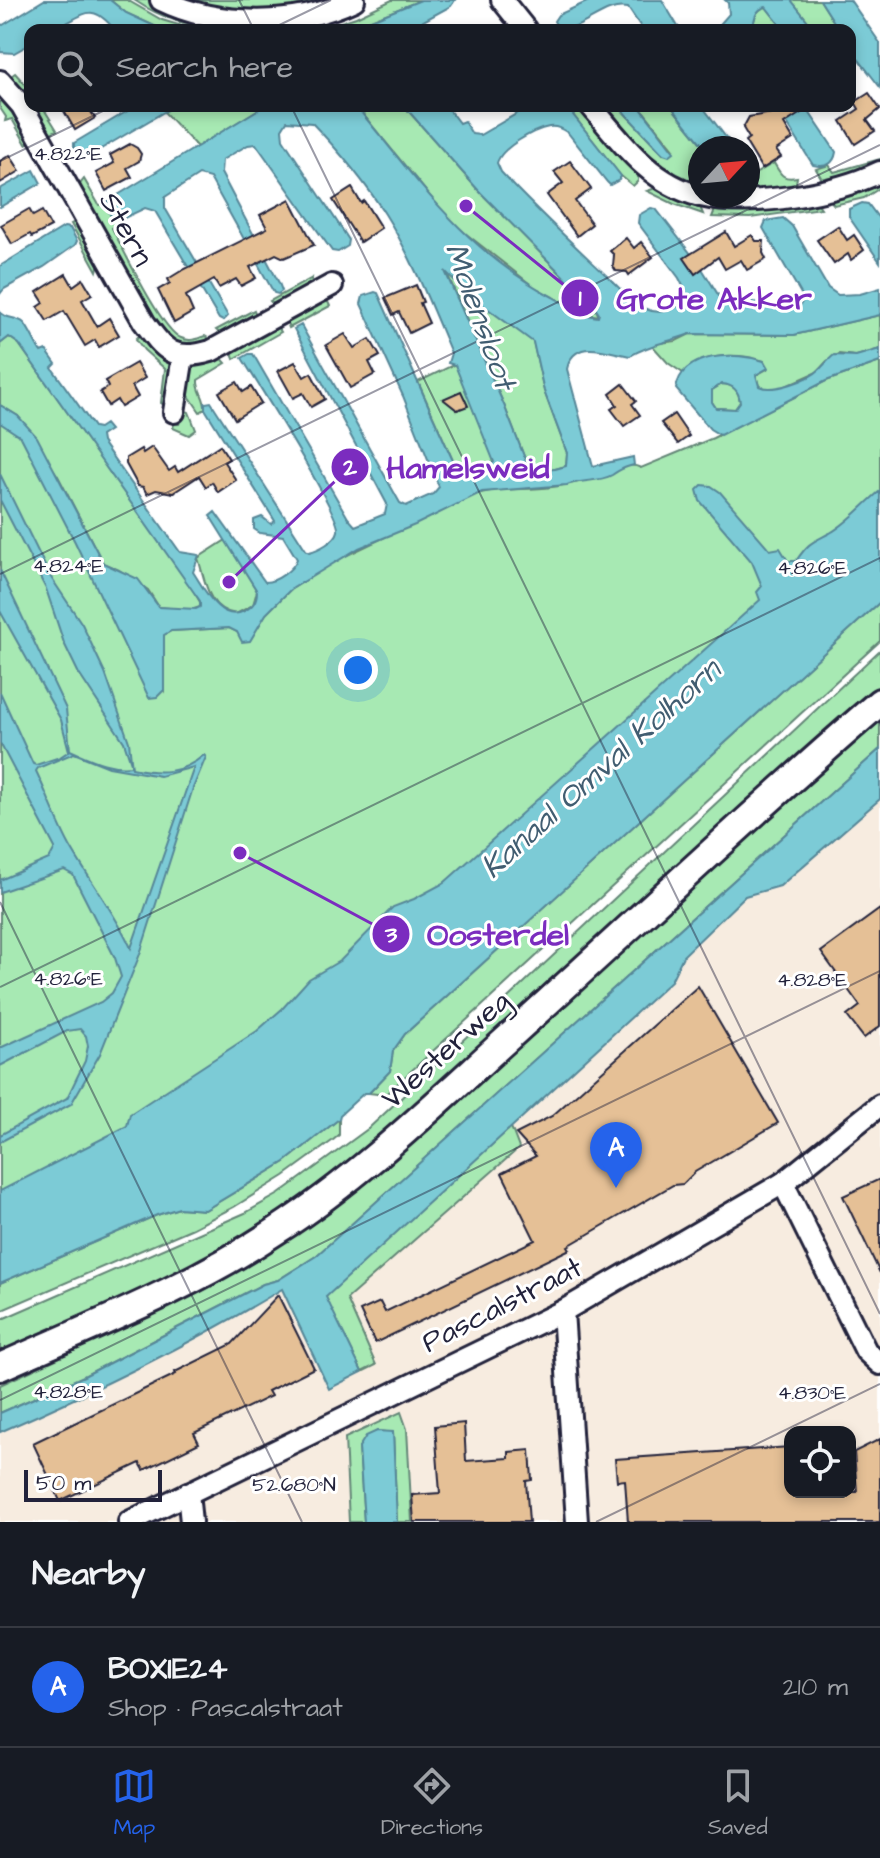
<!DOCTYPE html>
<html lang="en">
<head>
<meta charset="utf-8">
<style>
  body { margin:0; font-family:"Architects Daughter",sans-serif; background:#242831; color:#f1f3f6 }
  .controls { position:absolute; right:24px; bottom:24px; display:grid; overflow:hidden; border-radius:16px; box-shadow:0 4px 12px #0003 }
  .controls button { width:72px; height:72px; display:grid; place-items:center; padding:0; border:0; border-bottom:2px solid #363941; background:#171b24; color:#f1f3f6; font:40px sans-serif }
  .compass { position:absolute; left:688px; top:136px; width:72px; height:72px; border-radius:50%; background:#171b24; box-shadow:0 4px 12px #0003; rotate:64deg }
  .scale { position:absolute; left:24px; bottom:20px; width:138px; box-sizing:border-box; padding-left:8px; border:4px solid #22223b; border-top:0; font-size:22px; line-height:28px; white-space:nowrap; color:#22223b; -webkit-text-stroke:6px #fff; paint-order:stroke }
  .you { position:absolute; left:358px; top:670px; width:28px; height:28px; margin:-20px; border:6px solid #fff; border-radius:50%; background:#1a73e8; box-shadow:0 0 0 12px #1a73e833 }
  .badge { display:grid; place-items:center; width:52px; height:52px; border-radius:50%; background:#2563eb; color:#fff; font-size:26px; font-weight:700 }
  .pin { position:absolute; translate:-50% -66px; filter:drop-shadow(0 2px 4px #0008) }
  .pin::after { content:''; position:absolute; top:42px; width:28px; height:24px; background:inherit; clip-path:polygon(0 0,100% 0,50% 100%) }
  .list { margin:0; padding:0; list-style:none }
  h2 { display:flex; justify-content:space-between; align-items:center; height:104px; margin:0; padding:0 32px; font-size:34px }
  h2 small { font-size:26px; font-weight:400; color:#9ea1a6 }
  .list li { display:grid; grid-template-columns:52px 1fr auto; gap:24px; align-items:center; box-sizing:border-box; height:120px; padding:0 32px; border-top:2px solid #363941 }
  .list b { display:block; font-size:30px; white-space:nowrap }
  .list p { margin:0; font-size:26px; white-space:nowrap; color:#9ea1a6 }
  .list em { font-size:26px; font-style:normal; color:#9ea1a6 }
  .icon { flex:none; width:44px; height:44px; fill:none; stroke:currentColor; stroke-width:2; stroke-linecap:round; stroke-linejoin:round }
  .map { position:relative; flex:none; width:880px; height:1522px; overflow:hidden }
  .search { position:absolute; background:#171b24; box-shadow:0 4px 12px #0003; left:24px; right:24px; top:24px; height:88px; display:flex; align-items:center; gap:20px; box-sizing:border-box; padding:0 28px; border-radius:16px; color:#9ea1a6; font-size:30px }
  .sheet { height:224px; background:#171b24 }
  nav { display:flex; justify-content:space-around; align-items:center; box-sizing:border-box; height:112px; border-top:2px solid #363941; background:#171b24; font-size:22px; color:#9ea1a6 }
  nav a { display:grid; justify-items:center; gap:4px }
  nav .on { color:#2563eb }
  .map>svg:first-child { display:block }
</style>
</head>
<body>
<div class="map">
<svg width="880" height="1522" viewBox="0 0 880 1522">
  <rect width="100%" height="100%" fill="#fff"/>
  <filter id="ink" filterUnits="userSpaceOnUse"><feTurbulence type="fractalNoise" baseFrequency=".0125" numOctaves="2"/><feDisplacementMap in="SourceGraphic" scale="16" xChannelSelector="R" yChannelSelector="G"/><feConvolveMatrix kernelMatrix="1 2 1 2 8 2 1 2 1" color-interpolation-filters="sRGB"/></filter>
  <g filter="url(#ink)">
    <path fill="#f7ece0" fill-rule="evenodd" d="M 880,739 L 880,1522 L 0,1522 L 0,1394 L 292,1253 ZM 790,1432 L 850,1432 L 850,1492 L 790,1492 Z"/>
    <g fill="#a7e9b3" stroke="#648677" stroke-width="2">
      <path d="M 110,0 L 127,0 L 162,20 L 195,30 L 163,30 L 126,13 Z"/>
      <path d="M 134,0 L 148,0 L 167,9 L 231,25 L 230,30 C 197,30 162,19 134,0 Z"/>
      <path d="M 180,0 L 336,0 L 305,9 L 237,12 Z"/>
      <path d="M 392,0 L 421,0 L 346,30 L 326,30 L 326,27 L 356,17 Z"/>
      <path d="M 791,0 L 820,0 L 839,30 L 815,30 Z"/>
      <path d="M 766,7 L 784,30 L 754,30 C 753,21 755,9 766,7 Z"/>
      <path d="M 15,73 L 30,90 L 30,106 L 42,106 L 57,130 L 47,135 L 7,79 Z"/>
      <path d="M 0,87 L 34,140 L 26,144 L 12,119 L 5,121 L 6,117 L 0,108 Z"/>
      <path d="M 174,106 L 264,106 L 197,147 L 164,112 Z"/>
      <path d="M 356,106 L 404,106 L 479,191 L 595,308 L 599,316 L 582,313 L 534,287 L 451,222 Z"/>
      <path d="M 566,106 L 584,106 L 638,169 L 638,181 L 633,186 L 621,176 Z"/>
      <path d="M 597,106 L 618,106 L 663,154 L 674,149 L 639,106 L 671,106 L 705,148 L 700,148 L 700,191 L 664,176 Z"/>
      <path d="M 880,159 L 880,167 L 829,185 L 822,179 L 816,169 L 829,165 L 834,172 Z"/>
      <path d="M 774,163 C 781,175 783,180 797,177 L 795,190 L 748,196 L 748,174 L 751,176 Z"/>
      <path d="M 84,179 L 99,205 L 108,201 L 107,208 L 112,218 L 120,220 L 112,228 C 123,249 162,331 181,338 C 189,342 197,339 205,336 L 210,339 L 210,346 L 201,349 L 165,341 L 77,188 Z"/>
      <path d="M 880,179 L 880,188 L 864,198 L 834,205 L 829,199 Z"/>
      <path d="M 662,186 L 698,202 L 703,214 L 674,204 L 647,191 Z"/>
      <path d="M 814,198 L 821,208 L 750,218 L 712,217 L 717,205 Z"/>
      <path d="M 81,219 L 101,255 L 97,271 L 71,224 Z"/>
      <path d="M 446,271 L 533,341 L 544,391 L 567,453 L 566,466 C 555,470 536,473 527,464 L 504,405 Z"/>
      <path d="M 312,278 L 310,290 L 277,309 L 270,301 Z"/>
      <path d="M 315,301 L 328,302 L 330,306 L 289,328 L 285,317 Z"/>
      <path d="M 254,310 L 258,320 L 225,338 L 216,330 Z"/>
      <path d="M 880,315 L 880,349 L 856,356 L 839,354 L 827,361 L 817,372 L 779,389 L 765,389 L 759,386 L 756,375 L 767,369 L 764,361 C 740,353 702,352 683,373 L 668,363 L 651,344 L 676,341 L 690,334 L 794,335 Z"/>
      <path d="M 277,326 L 281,332 L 234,359 L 231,347 Z"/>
      <path d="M 144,330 L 176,363 L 164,405 L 161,403 L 165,369 L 144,350 L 136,339 Z"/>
      <path d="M 9,337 L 19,344 L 192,588 L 200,602 L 200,607 L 191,610 L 159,607 L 148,590 L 119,570 L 103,563 L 58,476 L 18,416 L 0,405 L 0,344 Z"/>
      <path d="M 218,354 L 226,363 L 198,380 C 197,391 206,398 205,409 L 200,412 L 185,390 L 190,367 Z"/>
      <path d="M 880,362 L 880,510 L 378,940 L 240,1053 L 65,1172 L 0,1201 L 0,418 L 24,437 L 164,690 L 164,635 L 171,631 L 229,628 L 237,632 L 259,625 L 266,614 L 290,590 L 337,560 L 471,496 C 498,486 525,491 552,487 C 569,485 585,480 601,477 C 616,474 625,460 641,468 L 713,438 L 826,381 Z"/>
      <path d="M 455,364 L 494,460 L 490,466 L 463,475 L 458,472 L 418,382 Z"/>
      <path d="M 722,384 C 734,385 739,391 740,402 L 735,409 L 716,408 L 712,402 L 712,390 Z"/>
      <path d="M 183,410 L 189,412 L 196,430 L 189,435 L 173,428 L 174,424 L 179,424 Z"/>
      <path d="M 226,540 L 257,591 L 253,605 L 236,614 C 207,611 205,579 198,558 Z"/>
      <path d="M 880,602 L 880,641 L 385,1095 L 369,1093 L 390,1071 L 393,1051 L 405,1034 Z"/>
      <path d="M 880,650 L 880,687 L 359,1156 L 256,1234 L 124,1300 L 0,1352 L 0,1320 L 245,1213 L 279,1194 L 369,1128 Z"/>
      <path d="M 880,721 L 880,749 L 316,1256 L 278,1280 L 263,1284 L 84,1376 L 0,1413 L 0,1385 L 200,1292 L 242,1269 L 337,1206 L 446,1113 L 612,959 Z"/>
      <path d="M 339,1119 L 339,1135 L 332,1141 L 284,1176 L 234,1207 L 193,1228 L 0,1311 L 0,1283 L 157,1215 L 179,1208 L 205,1210 L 285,1162 Z"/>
      <path d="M 511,1127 L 519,1148 L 347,1299 L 376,1365 L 362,1372 L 325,1297 Z"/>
      <path d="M 401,1412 L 407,1429 L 412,1522 L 397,1522 L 393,1433 L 377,1431 L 359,1447 L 364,1522 L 349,1522 L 345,1438 Z"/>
    </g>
    <g fill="#7bcbd6" stroke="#578798" stroke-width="2" fill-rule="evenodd">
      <path d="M 44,0 L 110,0 L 126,13 L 163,30 L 115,30 C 90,0 85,16 56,28 C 48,32 38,30 30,30 L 30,44 L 14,53 L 0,52 L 0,24 L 3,25 Z"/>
      <path d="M 421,0 L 455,0 L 451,6 L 407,30 L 346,30 Z"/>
      <path d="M 591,0 L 662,0 L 680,30 L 643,30 L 628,8 C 604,3 584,31 559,30 L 554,21 L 558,15 Z"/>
      <path d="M 725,0 L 791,0 L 815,30 L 784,30 L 766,7 C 755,9 753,21 754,30 L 715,30 L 729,14 L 728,3 Z"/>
      <path d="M 820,0 L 850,0 L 880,43 L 880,87 L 850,48 L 850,30 L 839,30 Z"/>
      <path d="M 136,106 L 174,106 L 84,159 L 78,157 L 74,150 L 74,143 Z"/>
      <path d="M 264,106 L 356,106 C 417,180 465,251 553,297 C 567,305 582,315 598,317 L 599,314 L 595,308 L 479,191 L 404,106 L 446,106 L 459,123 L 464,121 L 472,134 L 480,135 L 530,106 L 566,106 L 621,176 L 619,180 L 610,185 L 607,182 L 568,133 C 562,129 557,126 549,127 C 533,130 501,148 497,163 L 501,172 C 535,209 571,242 608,277 C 619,287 632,303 646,309 C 661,316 683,309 686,292 L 679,278 L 638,223 L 639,215 L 651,208 L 656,209 L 701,267 L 719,296 L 781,307 L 800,305 L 804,299 L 763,228 L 766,221 L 783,218 L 792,226 L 828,288 L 838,295 L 860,294 L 880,288 L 880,315 L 794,335 L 690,334 C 667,343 652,343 630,356 C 606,352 574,337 567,369 L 593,466 L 633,457 L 634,465 C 623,468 621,469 612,475 C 600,482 580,480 567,485 L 482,492 L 415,525 L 359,548 L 290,590 L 266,614 L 250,641 L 242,642 L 237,632 L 229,628 L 171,631 L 164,635 L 164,690 L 157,697 L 149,698 L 75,542 L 21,437 L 0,423 L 0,405 L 18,416 L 37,437 L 103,563 L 138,579 L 159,607 L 196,609 L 200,607 L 200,601 L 19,344 L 9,337 L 0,344 L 0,312 C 7,320 16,316 24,323 C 29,328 36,345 41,352 L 46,350 L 56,364 L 52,368 L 94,427 L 99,428 L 105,424 L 110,430 L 101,436 L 102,442 L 180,552 L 199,555 L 193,572 C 204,588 220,624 244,611 C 253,607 257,600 257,591 L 210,516 L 215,512 L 265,582 C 276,582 293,570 297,559 L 283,536 L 260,533 L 254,529 L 254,520 L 262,517 L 271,524 L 275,521 L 205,409 L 205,403 L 211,402 L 306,550 L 309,552 C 318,550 336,541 338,531 C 342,516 256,381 242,358 L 249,354 L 253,354 L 348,518 L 355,526 L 385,514 L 387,504 L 294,329 L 301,325 L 400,503 L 406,506 L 433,494 L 439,487 L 403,396 L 361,304 L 363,296 L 375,292 L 378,293 L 458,472 C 466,477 487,470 494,462 L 455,365 L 448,363 L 451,353 C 431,306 412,257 385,214 C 365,182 339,151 312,123 L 287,121 L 282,129 L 283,139 L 349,240 L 348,246 L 338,252 L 332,251 L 256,144 L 248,145 L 222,160 L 221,173 L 279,283 L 282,291 L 278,294 L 274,293 L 210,178 L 199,175 L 165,197 L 165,208 L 228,316 L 223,321 L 219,319 L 155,211 L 145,208 L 120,220 L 112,218 L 107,208 L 108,201 ZM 445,271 L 469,295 L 533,342 L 544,391 L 567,453 L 566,466 C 555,470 536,473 527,464 L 504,405 Z"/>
      <path d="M 618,106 L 639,106 L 674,152 L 669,156 L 663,154 Z"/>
      <path d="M 671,106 L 702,106 L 734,148 L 705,148 Z"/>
      <path d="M 776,106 L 805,106 L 836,152 C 834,165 825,168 813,165 Z"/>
      <path d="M 34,170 L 41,183 L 0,207 L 0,189 Z"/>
      <path d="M 862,203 L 868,204 L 880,220 L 880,262 L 849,217 L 849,209 Z"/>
      <path d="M 64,227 L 70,228 L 77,241 L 75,245 L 44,267 L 4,289 L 0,294 L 0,266 Z"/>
      <path d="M 880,349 L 880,362 L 826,381 L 720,435 L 710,429 L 676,389 C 682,351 737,352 764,361 L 768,368 L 756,375 L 759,386 C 773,393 809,380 820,369 C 825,364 829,359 834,355 L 856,356 ZM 722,384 C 734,385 739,391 740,402 L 735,409 L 716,408 L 712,402 L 712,390 Z"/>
      <path d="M 0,474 L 50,576 L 82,624 L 105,673 L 129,742 L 132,768 C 159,774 182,774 204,755 L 206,757 L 193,788 L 140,954 L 100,1054 L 71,1104 L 0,1142 L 0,1135 L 67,1098 L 85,1061 L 88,1046 L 86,1036 L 80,1029 L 67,1031 L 0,1066 L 0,1048 L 101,1002 L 112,993 L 121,977 L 115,958 L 73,875 L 64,870 L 0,892 L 0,880 L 49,859 L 55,848 L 0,743 L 0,692 L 33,764 L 36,765 L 60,757 L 69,751 L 61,720 L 0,611 L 0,570 L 66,709 L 70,750 C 89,758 109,769 131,766 L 131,763 L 124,742 L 79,674 L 64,643 L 46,589 L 0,500 ZM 74,753 L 109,767 L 160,776 L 194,767 L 131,948 C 115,912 89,880 70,846 C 57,822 48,796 36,771 L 38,768 Z"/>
      <path d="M 702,485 L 711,486 L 720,492 L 770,550 L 780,548 L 788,561 L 796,561 C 809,542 811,543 830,533 C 848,523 864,504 880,491 L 880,602 L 405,1034 L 393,1051 L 390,1071 L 369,1093 L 364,1093 L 340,1115 L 339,1119 L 285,1162 L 205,1210 L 179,1208 L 157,1215 L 0,1283 L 0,1191 L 127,1126 L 130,1114 L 257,1031 L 282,1009 L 309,979 L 341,960 L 393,907 L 414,899 L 444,883 L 760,600 L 757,592 L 762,586 L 752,562 L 700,501 L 697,490 Z"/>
      <path d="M 880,749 L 880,799 L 780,886 L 745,896 L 683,956 L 671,981 L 326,1297 L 362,1372 L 329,1389 L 282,1289 C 192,1344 97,1390 0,1432 L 0,1413 L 84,1376 L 263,1284 L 278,1280 L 316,1256 Z"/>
      <path d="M 377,1431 L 393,1432 L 397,1522 L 364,1522 L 359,1447 L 366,1436 Z"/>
    </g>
    <g fill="#e5c096" stroke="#22223b" stroke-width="2">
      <path d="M 869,93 L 880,109 L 867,120 L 875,131 L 855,144 L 841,121 L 859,109 L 855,102 Z"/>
      <path d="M 61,106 L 87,106 L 95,118 L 75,130 Z"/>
      <path d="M 774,106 L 790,106 L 793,111 L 807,109 L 784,124 L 793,139 L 776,150 L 781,157 L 762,169 L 745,141 L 749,138 L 743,128 L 749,117 L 778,112 Z"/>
      <path d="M 130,144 L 137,148 L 141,154 L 139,161 L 127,168 L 132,177 L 106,191 L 96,173 L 114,163 L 110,155 Z"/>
      <path d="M 10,155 L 20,171 L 0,183 L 0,161 Z"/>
      <path d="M 570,161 L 591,189 L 575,201 L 592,224 L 577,236 L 547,195 L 563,183 L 554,172 Z"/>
      <path d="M 352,188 L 361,203 L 364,201 L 381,228 L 360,242 L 333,200 Z"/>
      <path d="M 290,199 L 314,245 L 284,258 L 276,254 L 250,267 L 256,278 L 241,286 L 236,279 L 219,288 L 214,280 L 186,296 L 193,312 L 174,323 L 158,290 L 170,283 L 168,279 L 181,271 L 267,228 L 260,215 Z"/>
      <path d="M 29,209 L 33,216 L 42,211 L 51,227 L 32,237 L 30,234 L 12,244 L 1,225 Z"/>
      <path d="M 838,226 L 847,240 L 854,235 L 864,250 L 851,260 L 848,254 L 834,264 L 817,240 Z"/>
      <path d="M 726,232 L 734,246 L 752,235 L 756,241 L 764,241 L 763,253 L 766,259 L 747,270 L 741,260 L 725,269 L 718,257 L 695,274 L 684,258 Z"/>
      <path d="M 626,238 L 634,248 L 641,242 L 653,257 L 629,275 L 627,272 L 616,271 L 613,266 L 614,255 L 610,251 Z"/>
      <path d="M 66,274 L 73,286 L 83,279 L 92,294 L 82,300 L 97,326 L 109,318 L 119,335 L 99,347 L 95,340 L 85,346 L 64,311 L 47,321 L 38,307 L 44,303 L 37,292 Z"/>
      <path d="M 416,285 L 423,302 L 420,303 L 429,323 L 409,333 L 399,312 L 393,315 L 385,298 Z"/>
      <path d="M 345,334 L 354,348 L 370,339 L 380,356 L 369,362 L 375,374 L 350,388 L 326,345 Z"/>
      <path d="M 295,362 L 304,377 L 311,373 L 325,399 L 311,407 L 303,393 L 293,398 L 278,371 Z"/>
      <path d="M 136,363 L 145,378 L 132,386 L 138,397 L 121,407 L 117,400 L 108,406 L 100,392 L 108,387 L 105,381 Z"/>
      <path d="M 237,382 L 243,392 L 251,387 L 261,403 L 235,419 L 219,392 Z"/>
      <path d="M 623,384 L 636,401 L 632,404 L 640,415 L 624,426 L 611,409 L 617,405 L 610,394 Z"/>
      <path d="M 461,391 L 468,406 L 457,410 L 443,399 Z"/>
      <path d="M 674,414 L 689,436 L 678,444 L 661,423 Z"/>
      <path d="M 220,445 L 229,459 L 224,462 L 236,480 L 218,492 L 212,482 L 206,487 L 199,476 L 173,493 L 156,490 L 147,494 L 143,487 L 138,486 L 126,464 L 126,458 L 141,449 L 143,453 L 152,447 L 169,471 L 175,467 L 178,472 Z"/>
      <path d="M 880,909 L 880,1026 L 864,1038 L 847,1016 L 860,1006 L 821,952 Z"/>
      <path d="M 698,986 L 778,1123 L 695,1172 L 683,1184 L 673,1185 L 568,1246 L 570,1249 L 375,1343 L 360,1311 L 380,1302 L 385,1312 L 535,1240 L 502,1173 L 536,1156 L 516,1134 L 552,1116 Z"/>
      <path d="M 880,1179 L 880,1273 L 843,1196 Z"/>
      <path d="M 278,1295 L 314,1368 L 268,1391 L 271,1396 L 194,1433 L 199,1443 L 144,1470 L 140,1463 L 60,1501 L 33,1443 L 176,1374 L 175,1372 L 232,1344 Z"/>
      <path d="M 464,1423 L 466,1461 L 509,1458 L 509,1452 L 530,1450 L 532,1480 L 526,1481 L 529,1522 L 414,1522 L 412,1495 L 440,1493 L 435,1426 Z"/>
      <path d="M 880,1439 L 880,1522 L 628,1522 L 625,1480 L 617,1481 L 615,1459 L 790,1447 L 790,1492 L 857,1492 L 854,1452 Z"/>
    </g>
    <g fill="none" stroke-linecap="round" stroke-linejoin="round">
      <defs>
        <g id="minor">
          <path d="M 161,0 C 219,28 297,27 354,0"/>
          <path d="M 502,0 L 526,30"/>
          <path d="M 0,81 L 22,106 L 144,322 C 165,351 174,362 211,351 L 332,285"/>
          <path d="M 591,106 C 622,143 650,183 700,196"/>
          <path d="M 701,196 C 751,208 834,194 880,172"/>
          <path d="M 174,412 L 183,356"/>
          <path d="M 783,1183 L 866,1351 L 880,1364"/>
          <path d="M 563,1311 L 577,1522"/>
          <path d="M 188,1493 L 191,1522"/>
          <path d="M 129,1522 L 563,1311 L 783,1183 L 880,1105"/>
        </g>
        <path id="major" d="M 0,1367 C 94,1325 190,1288 276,1231 C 360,1177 434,1105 508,1038 C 632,926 753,811 880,702"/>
      </defs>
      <use href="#minor" stroke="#22223b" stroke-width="26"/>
      <use href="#major" stroke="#22223b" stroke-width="32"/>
      <use href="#minor" stroke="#fff" stroke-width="20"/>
      <use href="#major" stroke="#fff" stroke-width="26"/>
    </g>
  </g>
  <path fill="none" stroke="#22223b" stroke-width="2" stroke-opacity="0.45" d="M 239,0 L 254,30M 269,30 L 331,0M 291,106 L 880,1314M 0,161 L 113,106M 0,574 L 880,145M 0,902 L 302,1522M 0,987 L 880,558M 0,1400 L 880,971M 596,1522 L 880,1384"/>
  <g text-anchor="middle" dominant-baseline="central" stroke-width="6" stroke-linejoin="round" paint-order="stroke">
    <g font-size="30" fill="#22223b" stroke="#fff">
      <text transform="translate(126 229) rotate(61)">Stern</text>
      <text transform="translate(446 1050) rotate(-42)">Westerweg</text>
      <text transform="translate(502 1305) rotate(-27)">Pascalstraat</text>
    </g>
    <g font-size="32" font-style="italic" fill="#415d71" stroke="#fff">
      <text transform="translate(480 316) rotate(70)">Molensloot</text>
      <text transform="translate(601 769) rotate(-42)">Kanaal Omval Kolhorn</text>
    </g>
  </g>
  <g font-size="20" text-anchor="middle" fill="#22223b" stroke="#fff" stroke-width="6" stroke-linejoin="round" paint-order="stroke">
    <text x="68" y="160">4.822°E</text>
    <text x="68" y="572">4.824°E</text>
    <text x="812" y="574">4.826°E</text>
    <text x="68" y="985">4.826°E</text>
    <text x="812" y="986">4.828°E</text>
    <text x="68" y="1398">4.828°E</text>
    <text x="812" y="1399">4.830°E</text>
    <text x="294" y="1491">52.680°N</text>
  </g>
  <path fill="none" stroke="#7b2cbf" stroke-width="3" d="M466 206L580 298M229 582L350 467M240 853L391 934"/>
  <g fill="#7b2cbf" stroke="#fff" stroke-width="3">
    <circle cx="466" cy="206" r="8"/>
    <circle cx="229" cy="582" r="8"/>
    <circle cx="240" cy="853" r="8"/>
    <circle cx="580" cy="298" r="20"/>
    <circle cx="350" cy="467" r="20"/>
    <circle cx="391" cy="934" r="20"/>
  </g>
  <g font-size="24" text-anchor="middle" font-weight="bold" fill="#fff">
    <text x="580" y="306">1</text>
    <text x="350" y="475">2</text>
    <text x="391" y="942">3</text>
  </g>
  <g font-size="32" text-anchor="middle" font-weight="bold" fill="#7b2cbf" stroke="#fff" stroke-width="6" stroke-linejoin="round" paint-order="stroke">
    <text x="714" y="309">Grote Akker</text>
    <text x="468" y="478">Hamelsweid</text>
    <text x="498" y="945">Oosterdel</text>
  </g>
</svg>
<div class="controls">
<button><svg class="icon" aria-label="locate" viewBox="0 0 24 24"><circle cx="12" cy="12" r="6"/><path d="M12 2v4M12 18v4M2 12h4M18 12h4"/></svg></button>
</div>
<svg class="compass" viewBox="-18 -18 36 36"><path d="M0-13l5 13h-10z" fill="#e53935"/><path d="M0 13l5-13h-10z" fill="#9ea1a6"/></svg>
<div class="scale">50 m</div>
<div class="you"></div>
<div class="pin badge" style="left:616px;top:1188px">A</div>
<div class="search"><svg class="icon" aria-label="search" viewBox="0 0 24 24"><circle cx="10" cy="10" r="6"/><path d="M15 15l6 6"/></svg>Search here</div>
</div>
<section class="sheet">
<h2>Nearby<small></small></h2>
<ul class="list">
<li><span class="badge">A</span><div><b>BOXIE24</b><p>Shop · Pascalstraat</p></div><em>210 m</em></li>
</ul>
</section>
<nav>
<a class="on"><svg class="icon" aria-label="map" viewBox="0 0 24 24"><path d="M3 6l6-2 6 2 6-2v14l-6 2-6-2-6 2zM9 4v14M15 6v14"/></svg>Map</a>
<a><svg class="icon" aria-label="directions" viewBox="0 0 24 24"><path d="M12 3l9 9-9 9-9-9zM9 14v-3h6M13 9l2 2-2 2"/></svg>Directions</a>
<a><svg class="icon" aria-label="saved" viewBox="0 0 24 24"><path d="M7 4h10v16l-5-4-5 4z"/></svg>Saved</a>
</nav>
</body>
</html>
